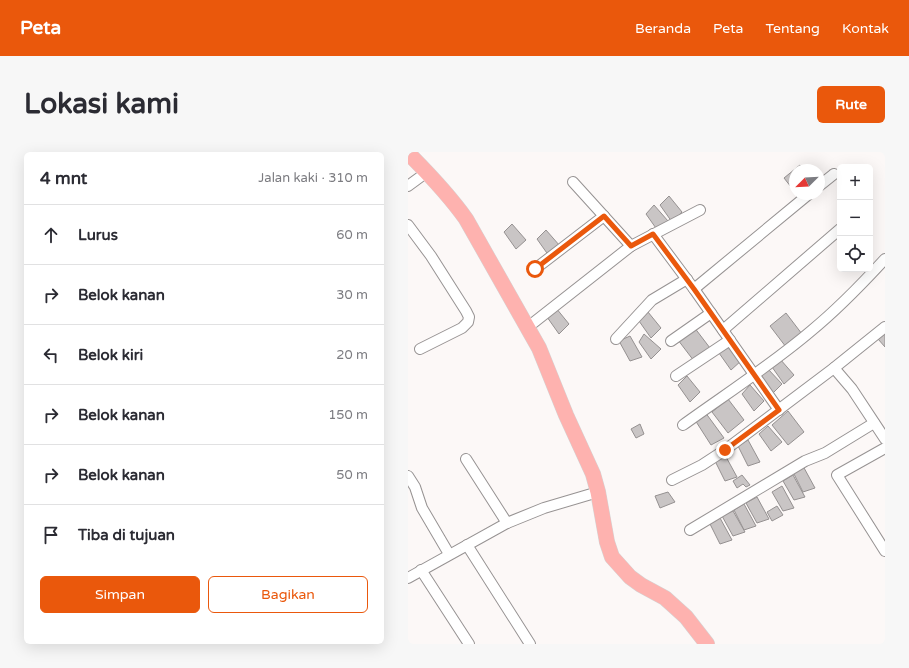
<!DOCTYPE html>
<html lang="id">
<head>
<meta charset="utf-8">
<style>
  body { margin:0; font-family:"Varela Round",sans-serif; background:#f7f7f7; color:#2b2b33 }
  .controls { position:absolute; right:12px; top:12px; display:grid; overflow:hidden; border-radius:6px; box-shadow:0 4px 16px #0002 }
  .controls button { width:36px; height:36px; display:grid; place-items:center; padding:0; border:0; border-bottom:1px solid #e1e1e2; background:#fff; color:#2b2b33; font:20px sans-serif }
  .compass { position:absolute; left:381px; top:12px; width:36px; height:36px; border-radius:50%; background:#fff; box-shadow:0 4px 16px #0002; rotate:246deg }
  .stop { position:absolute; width:12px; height:12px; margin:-9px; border:3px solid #ea580c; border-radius:50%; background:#fff }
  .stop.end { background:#ea580c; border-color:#fff; box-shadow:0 1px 4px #0008 }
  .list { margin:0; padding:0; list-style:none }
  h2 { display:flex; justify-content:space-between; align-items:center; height:52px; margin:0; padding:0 16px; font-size:17px }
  h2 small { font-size:13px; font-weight:400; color:#7c7c81 }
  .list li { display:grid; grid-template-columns:26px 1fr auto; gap:12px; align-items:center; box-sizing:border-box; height:60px; padding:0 16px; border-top:1px solid #e1e1e2 }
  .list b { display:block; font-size:15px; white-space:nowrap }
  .list em { font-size:13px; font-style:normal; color:#7c7c81 }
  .actions { display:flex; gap:8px; padding:12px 16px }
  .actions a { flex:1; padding:9px 0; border:1px solid #ea580c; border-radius:6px; text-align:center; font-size:14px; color:#ea580c }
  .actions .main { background:#ea580c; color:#fff }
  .icon { flex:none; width:22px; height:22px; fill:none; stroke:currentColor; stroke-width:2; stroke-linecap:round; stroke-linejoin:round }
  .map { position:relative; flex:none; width:477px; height:492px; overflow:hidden; border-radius:6px }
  header { display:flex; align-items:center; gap:24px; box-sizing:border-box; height:56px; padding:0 20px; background:#ea580c; color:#fff }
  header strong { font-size:19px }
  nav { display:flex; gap:22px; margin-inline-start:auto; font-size:14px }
  .intro { display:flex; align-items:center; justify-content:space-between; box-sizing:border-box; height:96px; padding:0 24px }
  h1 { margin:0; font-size:28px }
  .button { padding:10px 18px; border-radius:6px; background:#ea580c; color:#fff; font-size:14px; font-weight:700 }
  main { display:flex; gap:24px; padding:0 24px }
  aside { flex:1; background:#fff; border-radius:6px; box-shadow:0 4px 16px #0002 }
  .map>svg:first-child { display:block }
</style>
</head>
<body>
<header>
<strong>Peta</strong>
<nav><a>Beranda</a><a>Peta</a><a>Tentang</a><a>Kontak</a></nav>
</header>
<div class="intro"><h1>Lokasi kami</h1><a class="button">Rute</a></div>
<main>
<aside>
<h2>4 mnt<small>Jalan kaki · 310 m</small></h2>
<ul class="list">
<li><svg class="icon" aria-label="ahead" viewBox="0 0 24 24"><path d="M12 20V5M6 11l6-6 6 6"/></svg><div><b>Lurus</b></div><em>60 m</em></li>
<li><svg class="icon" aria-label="right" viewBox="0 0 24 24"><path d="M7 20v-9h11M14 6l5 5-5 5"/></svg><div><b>Belok kanan</b></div><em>30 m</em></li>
<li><svg class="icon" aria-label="left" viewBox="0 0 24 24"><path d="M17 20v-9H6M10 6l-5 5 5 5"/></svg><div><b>Belok kiri</b></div><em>20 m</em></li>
<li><svg class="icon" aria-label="right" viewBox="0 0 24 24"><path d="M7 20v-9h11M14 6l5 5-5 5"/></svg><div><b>Belok kanan</b></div><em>150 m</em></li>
<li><svg class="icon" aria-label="right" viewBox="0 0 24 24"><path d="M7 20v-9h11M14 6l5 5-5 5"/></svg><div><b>Belok kanan</b></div><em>50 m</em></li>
<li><svg class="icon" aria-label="arrive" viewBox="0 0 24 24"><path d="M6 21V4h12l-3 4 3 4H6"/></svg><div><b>Tiba di tujuan</b></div></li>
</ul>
<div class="actions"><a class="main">Simpan</a><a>Bagikan</a></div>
</aside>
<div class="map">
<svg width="477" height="492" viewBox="0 0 477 492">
  <rect width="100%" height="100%" fill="#fcf8f7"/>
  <g fill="#c9c5c5" stroke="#959191">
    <path d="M 392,13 L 396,18 L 387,18 L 387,40 L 376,26 Z"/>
    <path d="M 261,44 L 274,60 L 264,70 L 252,53 Z"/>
    <path d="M 246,53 L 260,69 L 250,79 L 238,62 Z"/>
    <path d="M 104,72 L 118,88 L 108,97 L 96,80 Z"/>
    <path d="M 138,78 L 152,94 L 141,104 L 129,87 Z"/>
    <path d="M 148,156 L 161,172 L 151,182 L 139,165 Z"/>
    <path d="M 240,160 L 253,176 L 243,186 L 231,169 Z"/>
    <path d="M 378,161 L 394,182 L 378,195 L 362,174 Z"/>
    <path d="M 286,175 L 302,196 L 286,209 L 270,188 Z"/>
    <path d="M 477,181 L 477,195 L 470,187 Z"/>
    <path d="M 236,182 L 253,197 L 243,207 L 231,190 Z"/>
    <path d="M 222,184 L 234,205 L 222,209 L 211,189 Z"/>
    <path d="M 320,192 L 334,208 L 323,218 L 311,201 Z"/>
    <path d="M 372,207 L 386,223 L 376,232 L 364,215 Z"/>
    <path d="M 360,217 L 374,232 L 364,242 L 352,225 Z"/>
    <path d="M 279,224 L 292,240 L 282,250 L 270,233 Z"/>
    <path d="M 342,233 L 356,249 L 346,259 L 334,242 Z"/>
    <path d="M 320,247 L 336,268 L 320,281 L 304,260 Z"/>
    <path d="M 380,259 L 396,280 L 380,293 L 364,273 Z"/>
    <path d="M 297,260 L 316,286 L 303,293 L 287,268 Z"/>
    <path d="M 232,272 L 236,282 L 228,286 L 223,277 Z"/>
    <path d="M 360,274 L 374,290 L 363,299 L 351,282 Z"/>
    <path d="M 340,288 L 352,310 L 340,314 L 330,294 Z"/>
    <path d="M 317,303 L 329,325 L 317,329 L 307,309 Z"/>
    <path d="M 395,314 L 407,336 L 395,340 L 385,320 Z"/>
    <path d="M 334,323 L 342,333 L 338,335 L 335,332 L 329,336 L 325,329 Z"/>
    <path d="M 385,323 L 397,345 L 386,348 L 375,329 Z"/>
    <path d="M 374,334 L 386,356 L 375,359 L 364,340 Z"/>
    <path d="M 260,340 L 267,350 L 252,356 L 247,344 Z"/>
    <path d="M 349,345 L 361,367 L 349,371 L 338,351 Z"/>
    <path d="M 336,352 L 348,374 L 336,378 L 326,358 Z"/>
    <path d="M 369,354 L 375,363 L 364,369 L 359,360 Z"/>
    <path d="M 325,359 L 337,380 L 325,384 L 314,364 Z"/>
    <path d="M 312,366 L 324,388 L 312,392 L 302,372 Z"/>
  </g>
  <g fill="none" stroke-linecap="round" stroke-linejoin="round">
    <defs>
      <g id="minor">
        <path d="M 165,30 L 223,94"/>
        <path d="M 0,34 L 19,20"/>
        <path d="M 411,34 L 426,22"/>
        <path d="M 0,73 L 23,104 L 58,159 L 61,165 L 60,170 L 54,176 L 12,197"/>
        <path d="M 245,82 L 286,137 L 371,258"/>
        <path d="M 127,117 L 196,64"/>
        <path d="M 286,137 L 401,42"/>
        <path d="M 120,175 L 223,94 L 292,58"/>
        <path d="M 315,178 L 432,77"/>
        <path d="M 208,187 L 244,148 L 279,127"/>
        <path d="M 263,189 L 303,161"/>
        <path d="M 426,216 L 444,237 L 477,287"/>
        <path d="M 268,224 L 322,188"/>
        <path d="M 275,273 C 318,242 363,213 403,179 C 430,157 454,132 477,107"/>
        <path d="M 477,296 L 429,323 L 477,399"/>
        <path d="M 58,307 L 99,371"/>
        <path d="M 0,324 L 7,335 L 14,356 L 41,402"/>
        <path d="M 264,328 L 294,313 L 317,298 L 426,216 L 477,175"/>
        <path d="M 282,378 L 397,309 L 417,301 L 466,271"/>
        <path d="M 59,393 L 122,492"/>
        <path d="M 13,418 L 61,492"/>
        <path d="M 0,426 L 99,371 L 136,356 L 190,340"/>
      </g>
      <path id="highway" d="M 0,1 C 21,22 41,43 58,67 L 131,196 L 158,263 L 185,322 L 190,340 L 199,390 L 204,405 L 222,425 L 233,433 L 257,446 L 278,465 L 299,492"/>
    </defs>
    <use href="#minor" stroke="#979393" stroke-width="12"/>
    <use href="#highway" stroke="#d4d4d4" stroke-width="16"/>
    <use href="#minor" stroke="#fff" stroke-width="10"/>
    <use href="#highway" stroke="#feb2af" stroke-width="15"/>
  </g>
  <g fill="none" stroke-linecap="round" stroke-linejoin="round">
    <path stroke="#ea580c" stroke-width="5" d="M 127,117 L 196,64 L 223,94 L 245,82 L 286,137 L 371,258 L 317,298"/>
  </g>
</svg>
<div class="controls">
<button>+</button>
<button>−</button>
<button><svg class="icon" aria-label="locate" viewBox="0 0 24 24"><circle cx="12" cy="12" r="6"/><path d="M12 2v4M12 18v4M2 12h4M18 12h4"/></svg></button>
</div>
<svg class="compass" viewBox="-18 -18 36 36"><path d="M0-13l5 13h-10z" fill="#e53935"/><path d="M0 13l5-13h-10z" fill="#7c7c81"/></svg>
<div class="stop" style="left:127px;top:117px"></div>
<div class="stop end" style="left:317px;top:298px"></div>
</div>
</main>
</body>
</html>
